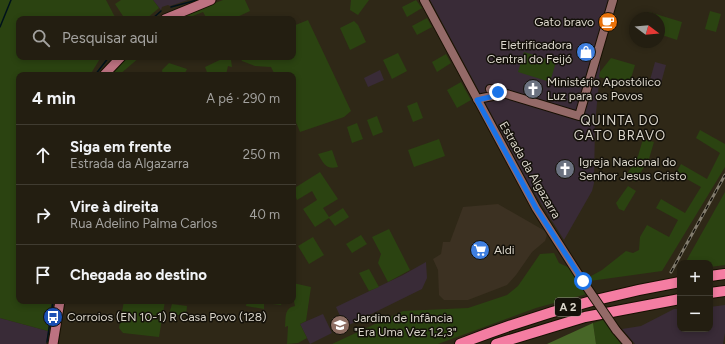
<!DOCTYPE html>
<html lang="pt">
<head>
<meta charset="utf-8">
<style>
  body { margin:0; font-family:Figtree,sans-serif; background:#2b271a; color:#f1f3f6 }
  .controls { position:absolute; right:12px; bottom:12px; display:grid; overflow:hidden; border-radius:8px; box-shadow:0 2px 6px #0003 }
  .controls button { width:36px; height:36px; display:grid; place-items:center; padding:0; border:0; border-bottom:1px solid #403c31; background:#231e11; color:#f1f3f6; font:20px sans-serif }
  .compass { position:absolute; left:629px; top:12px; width:36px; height:36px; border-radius:50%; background:#231e11; box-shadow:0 2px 6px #0003; rotate:106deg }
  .stop { position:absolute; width:12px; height:12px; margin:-9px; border:3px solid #1a73e8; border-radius:50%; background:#fff }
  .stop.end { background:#1a73e8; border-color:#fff; box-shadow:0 1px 4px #0008 }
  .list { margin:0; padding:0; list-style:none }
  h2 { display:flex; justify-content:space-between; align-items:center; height:52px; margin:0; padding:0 16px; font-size:17px }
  h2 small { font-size:13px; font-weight:400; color:#a3a29f }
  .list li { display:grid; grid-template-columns:26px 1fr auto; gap:12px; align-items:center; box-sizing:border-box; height:60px; padding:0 16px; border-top:1px solid #403c31 }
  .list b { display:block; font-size:15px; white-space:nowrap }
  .list p { margin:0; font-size:13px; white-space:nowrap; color:#a3a29f }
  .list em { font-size:13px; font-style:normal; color:#a3a29f }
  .icon { flex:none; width:22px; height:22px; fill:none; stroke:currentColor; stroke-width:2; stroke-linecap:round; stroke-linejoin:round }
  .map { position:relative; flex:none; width:725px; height:344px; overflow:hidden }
  .search { position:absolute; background:#231e11; box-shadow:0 2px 6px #0003; left:16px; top:16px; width:280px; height:44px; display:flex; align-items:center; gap:10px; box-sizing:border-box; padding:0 14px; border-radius:8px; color:#a3a29f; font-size:15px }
  .panel { position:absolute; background:#231e11; box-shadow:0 2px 6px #0003; left:16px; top:72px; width:280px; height:232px; border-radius:8px }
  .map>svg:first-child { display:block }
</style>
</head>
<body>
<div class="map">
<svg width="725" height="344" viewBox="0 0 725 344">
  <rect width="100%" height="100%" fill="#2f2817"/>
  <path fill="#3c3122" d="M 498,204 L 545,231 L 547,235 L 545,241 L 532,252 L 516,275 L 507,285 L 468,300 L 444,300 L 439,295 L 438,270 L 433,259 L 441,254 L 443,242 L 450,242 L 463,207 Z"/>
  <g fill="#392b37">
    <path d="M 153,0 L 188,0 L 170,6 L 168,5 L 162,7 L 161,10 Z"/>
    <path d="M 430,0 L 609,0 L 600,31 L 600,72 L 595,124 L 594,183 L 592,191 L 564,240 L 530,186 Z"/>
    <path d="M 655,62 L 666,65 L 661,83 L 650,80 Z"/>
    <path d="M 380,70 L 384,80 L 368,87 L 364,78 Z"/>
    <path d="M 426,262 L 427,278 L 422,289 L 345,327 L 336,307 L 403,275 Z"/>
    <path d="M 725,305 L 725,333 L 723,344 L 635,344 L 622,329 L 641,326 L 674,309 L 680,309 L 680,329 L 710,329 L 710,307 Z"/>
    <path d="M 323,314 L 332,333 L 310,344 L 300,324 Z"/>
    <path d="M 0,318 L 48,331 L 46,344 L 0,344 Z"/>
  </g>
  <g fill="#2b4311">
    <path d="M 0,0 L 106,0 L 116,19 L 19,19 L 19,57 L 101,57 L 90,75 L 19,75 L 19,301 L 52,301 L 48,331 L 0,318 Z"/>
    <path d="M 121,0 L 153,0 L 159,8 L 146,19 L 125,19 L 115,4 Z"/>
    <path d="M 223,0 L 245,0 L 250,11 L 233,19 L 207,19 L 203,12 L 185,19 L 172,19 Z"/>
    <path d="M 351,0 L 369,0 L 358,15 L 350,10 Z"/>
    <path d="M 416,0 L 422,8 L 407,17 L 402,7 Z"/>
    <path d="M 710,11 L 721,14 L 716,32 L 705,29 Z"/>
    <path d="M 649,12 L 682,22 L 677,40 L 659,34 L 659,18 L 647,18 Z"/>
    <path d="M 427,18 L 432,27 L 417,35 L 412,26 Z"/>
    <path d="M 308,20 L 351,111 L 344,117 L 300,132 L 293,115 L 293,75 L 275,75 L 271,67 L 255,66 L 242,61 L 240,57 L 293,57 L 293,26 Z"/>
    <path d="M 354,21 L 358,25 L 366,42 L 350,50 L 340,28 Z"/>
    <path d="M 524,52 L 556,62 L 550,82 L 518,72 Z"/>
    <path d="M 398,53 L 407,71 L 392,79 L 383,60 Z"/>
    <path d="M 446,54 L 451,63 L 437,72 L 432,62 Z"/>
    <path d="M 126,57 L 140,57 L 119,75 L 109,75 Z"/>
    <path d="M 226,57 L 231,60 L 232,67 L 228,66 L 226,75 L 208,75 L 205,67 Z"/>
    <path d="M 611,58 L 635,65 L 629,85 L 599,77 L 600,72 Z"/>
    <path d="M 169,63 L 187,69 L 184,75 L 163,75 L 162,70 Z"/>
    <path d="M 461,82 L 471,100 L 457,108 L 447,90 Z"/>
    <path d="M 417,102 L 423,118 L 413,122 L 407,106 Z"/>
    <path d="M 377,116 L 383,132 L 373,136 L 367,120 Z"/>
    <path d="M 357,123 L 363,139 L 352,143 L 347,127 Z"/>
    <path d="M 700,130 L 725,144 L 725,167 L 662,271 L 590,281 L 591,276 L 602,270 L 626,251 L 633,253 L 639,250 L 640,237 L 647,225 L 669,237 L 678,220 L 656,208 L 661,199 L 685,213 L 701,187 L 676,173 L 681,164 L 707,179 L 720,153 L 696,138 Z"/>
    <path d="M 439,139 L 445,156 L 414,167 L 408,150 Z"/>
    <path d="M 643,139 L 654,142 L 649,159 L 635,182 L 626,176 L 638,156 Z"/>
    <path d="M 332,150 L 338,167 C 326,170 324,164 318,154 Z"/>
    <path d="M 320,172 L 338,199 L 323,208 L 329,217 L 343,208 L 349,217 L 335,226 L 329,218 L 315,227 L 303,209 L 317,200 L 312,191 L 297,200 L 293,189 Z"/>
    <path d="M 628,186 L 636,191 L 624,211 L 619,209 L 616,203 Z"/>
    <path d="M 725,192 L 725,265 L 710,267 L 710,263 L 685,263 Z"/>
    <path d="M 389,229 L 410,270 L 388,282 L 378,263 L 381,254 L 372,237 Z"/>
    <path d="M 361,235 L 367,244 L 352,253 L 346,244 Z"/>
    <path d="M 313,237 L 324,255 L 309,264 L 298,246 Z"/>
    <path d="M 554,253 L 559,263 L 570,268 L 587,294 L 536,308 L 438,344 L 332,344 L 403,311 L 468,308 L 507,295 L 518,286 L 540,254 Z"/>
    <path d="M 369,269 L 379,287 L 369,291 L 359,273 Z"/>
    <path d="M 293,283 L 311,287 L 306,321 L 300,324 L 307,338 L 298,343 L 287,344 L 288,326 L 285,327 C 286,317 284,308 295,306 L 293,297 Z"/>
    <path d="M 124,301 L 165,301 L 159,337 L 123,333 L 119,328 Z"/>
    <path d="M 247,301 L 282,301 L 281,305 L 264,303 L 264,309 L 246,306 Z"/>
    <path d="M 172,304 L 187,306 L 186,316 L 169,314 Z"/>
    <path d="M 603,320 L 621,344 L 596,344 L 593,323 Z"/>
  </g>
  <path fill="#476627" d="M 593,323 L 596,344 L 547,344 Z"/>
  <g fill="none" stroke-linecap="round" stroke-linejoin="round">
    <g stroke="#00121b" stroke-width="1.5">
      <path d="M 171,7 L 197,0"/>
      <path d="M 152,19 L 161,11"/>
      <path d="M 0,27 L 11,0"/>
      <path d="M 95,75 L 109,57"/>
      <path d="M 47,342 L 53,301"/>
    </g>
    <defs>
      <g id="secondary">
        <path d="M 424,0 L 536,208 L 584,283"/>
        <path d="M 490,89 L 579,116 L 613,0"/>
        <path d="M 477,99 L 503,94"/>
        <path d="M 616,330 L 628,344"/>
      </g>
      <g id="primary">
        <path d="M 165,19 L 211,0"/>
        <path d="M 104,75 L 121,57"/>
        <path d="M 53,344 L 60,301"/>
      </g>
      <g id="highway">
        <path d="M 710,276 L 725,274"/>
        <path d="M 710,293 L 725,291"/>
        <path d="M 460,344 C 531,316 605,295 680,282"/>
        <path d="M 496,344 L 585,317 L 680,299"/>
      </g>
    </defs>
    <use href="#secondary" stroke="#171002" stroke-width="10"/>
    <use href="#primary" stroke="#171002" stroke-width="11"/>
    <use href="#highway" stroke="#171002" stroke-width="12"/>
    <use href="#secondary" stroke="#946a68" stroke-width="8"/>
    <use href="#primary" stroke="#bd7281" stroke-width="9"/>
    <use href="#highway" stroke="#f47da2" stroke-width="10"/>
    <defs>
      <path id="rail" d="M 671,272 L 725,175"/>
    </defs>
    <use href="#rail" stroke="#827c6e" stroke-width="3"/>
    <use href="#rail" stroke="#14110a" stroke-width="1.5" stroke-dasharray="4.5" stroke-linecap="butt"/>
    <defs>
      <path id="secondary-bridge" d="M 584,283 L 616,330"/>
    </defs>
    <use href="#secondary-bridge" stroke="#171002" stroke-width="10" stroke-linecap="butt"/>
    <use href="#secondary-bridge" stroke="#946a68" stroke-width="8"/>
  </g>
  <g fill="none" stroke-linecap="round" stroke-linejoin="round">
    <path stroke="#1a73e8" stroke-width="5" d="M 498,92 L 503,94 L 477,100 L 536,208 L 583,281"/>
  </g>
  <defs>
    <symbol id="cafe-disc" viewBox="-11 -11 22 22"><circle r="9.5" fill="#e8710a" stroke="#14110a"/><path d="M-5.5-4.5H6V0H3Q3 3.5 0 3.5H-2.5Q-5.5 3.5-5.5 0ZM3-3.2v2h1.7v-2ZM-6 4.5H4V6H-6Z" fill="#fff"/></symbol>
    <symbol id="shop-disc" viewBox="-11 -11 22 22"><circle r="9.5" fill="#3f7fe0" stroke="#14110a"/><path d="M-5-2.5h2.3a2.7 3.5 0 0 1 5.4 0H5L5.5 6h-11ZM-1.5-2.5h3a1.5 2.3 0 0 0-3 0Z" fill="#fff"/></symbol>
    <symbol id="church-disc" viewBox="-11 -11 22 22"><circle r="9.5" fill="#6b7280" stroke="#14110a"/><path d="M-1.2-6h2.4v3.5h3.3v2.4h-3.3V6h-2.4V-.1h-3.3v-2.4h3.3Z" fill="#fff"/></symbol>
    <symbol id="supermarket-disc" viewBox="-11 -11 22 22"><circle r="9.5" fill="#3f7fe0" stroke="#14110a"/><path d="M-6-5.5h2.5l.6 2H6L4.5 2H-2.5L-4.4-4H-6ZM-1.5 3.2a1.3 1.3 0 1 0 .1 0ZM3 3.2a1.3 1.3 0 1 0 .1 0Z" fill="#fff"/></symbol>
    <symbol id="bus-disc" viewBox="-11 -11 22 22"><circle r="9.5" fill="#1a4fb4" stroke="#14110a"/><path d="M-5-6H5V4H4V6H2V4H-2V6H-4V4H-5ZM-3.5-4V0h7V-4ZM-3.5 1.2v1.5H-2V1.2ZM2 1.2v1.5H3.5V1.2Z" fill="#fff"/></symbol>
    <symbol id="school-disc" viewBox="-11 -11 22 22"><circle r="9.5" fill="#8d6e63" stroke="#14110a"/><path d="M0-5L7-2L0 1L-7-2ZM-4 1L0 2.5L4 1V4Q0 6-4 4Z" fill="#fff"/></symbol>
  </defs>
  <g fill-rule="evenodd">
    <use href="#cafe-disc" x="597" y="11" width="22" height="22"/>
    <use href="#shop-disc" x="575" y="41" width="22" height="22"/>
    <use href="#church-disc" x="522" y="78" width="22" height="22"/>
    <use href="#church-disc" x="554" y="158" width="22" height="22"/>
    <use href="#supermarket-disc" x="469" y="239" width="22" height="22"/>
    <use href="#bus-disc" x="42" y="306" width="22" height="22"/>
    <use href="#school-disc" x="329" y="314" width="22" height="22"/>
  </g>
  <g text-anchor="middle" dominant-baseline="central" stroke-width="3" stroke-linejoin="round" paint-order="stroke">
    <rect fill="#14110a" stroke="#9f9b91" stroke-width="1" x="555" y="298" width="26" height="18" rx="3"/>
    <g font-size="11" font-weight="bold" fill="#dbd6cb">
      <text x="568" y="307">A 2</text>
    </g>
    <g font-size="12" fill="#dbd6cb" stroke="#14110a" text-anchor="start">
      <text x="594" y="22" text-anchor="end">Gato bravo</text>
      <text x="572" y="45" text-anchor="end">Eletrificadora<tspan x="572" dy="14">Central do Feijó</tspan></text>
      <text x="547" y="82">Ministério Apostólico<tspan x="547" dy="14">Luz para os Povos</tspan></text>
      <text x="579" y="162">Igreja Nacional do<tspan x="579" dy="14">Senhor Jesus Cristo</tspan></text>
      <text x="494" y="250">Aldi</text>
      <text x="67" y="317">Corroios (EN 10-1) R Casa Povo (128)</text>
      <text x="354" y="318">Jardim de Infância<tspan x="354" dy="14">"Era Uma Vez 1,2,3"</tspan></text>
    </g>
    <g font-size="12" fill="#dbd6cb" stroke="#14110a">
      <text transform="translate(530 170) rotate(60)">Estrada da Algazarra</text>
    </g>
    <g font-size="13" letter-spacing="1" fill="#dbd6cb" stroke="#14110a">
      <text x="620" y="120">QUINTA DO<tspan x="620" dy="15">GATO BRAVO</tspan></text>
    </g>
  </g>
</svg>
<div class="controls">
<button>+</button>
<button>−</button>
</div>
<svg class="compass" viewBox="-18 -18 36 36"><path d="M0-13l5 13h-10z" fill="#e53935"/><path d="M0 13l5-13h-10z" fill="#a3a29f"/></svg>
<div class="stop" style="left:583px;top:281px"></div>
<div class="stop end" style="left:498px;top:92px"></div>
<div class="search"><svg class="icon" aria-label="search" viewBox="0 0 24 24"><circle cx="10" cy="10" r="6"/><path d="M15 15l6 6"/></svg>Pesquisar aqui</div>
<section class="panel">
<h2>4 min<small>A pé · 290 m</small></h2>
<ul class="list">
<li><svg class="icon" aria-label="ahead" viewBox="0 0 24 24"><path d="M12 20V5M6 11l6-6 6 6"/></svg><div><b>Siga em frente</b><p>Estrada da Algazarra</p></div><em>250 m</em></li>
<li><svg class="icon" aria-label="right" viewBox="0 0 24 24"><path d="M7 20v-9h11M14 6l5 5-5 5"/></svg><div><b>Vire à direita</b><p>Rua Adelino Palma Carlos</p></div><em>40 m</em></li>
<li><svg class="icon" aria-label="arrive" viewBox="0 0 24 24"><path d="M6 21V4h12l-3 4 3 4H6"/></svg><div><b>Chegada ao destino</b></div></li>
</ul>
</section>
</div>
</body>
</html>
